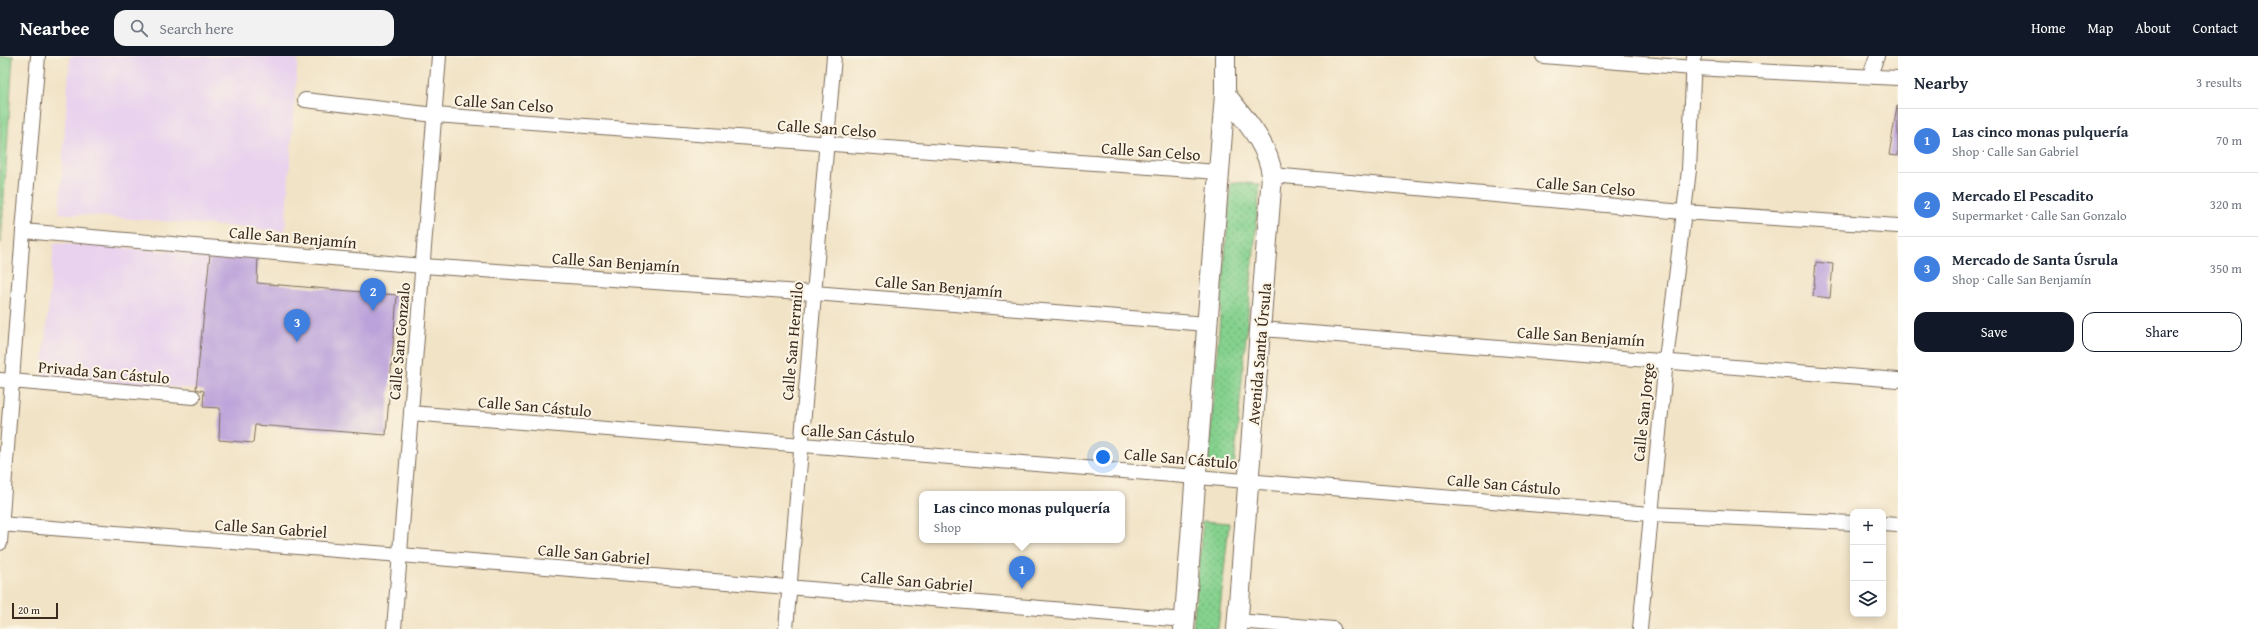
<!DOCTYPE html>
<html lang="en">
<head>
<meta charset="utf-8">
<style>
  body { margin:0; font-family:"Gentium Book Plus",serif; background:#f2f2f3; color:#1f2937 }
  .controls { position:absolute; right:12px; bottom:12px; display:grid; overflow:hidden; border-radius:8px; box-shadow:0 2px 10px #0003 }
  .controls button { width:36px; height:36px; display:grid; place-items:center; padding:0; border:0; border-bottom:1px solid #e0e1e3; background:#fff; color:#1f2937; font:20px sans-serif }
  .scale { position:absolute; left:12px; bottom:10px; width:46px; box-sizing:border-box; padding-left:4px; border:2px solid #3b2a1e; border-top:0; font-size:11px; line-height:14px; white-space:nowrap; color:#3b2a1e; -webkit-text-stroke:3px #fcf5e5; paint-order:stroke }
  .you { position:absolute; left:1103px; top:401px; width:14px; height:14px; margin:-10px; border:3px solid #fff; border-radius:50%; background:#1a73e8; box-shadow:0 0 0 6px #1a73e833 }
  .badge { display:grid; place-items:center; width:26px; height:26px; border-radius:50%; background:#111827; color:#fff; font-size:13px; font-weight:700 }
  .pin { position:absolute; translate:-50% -33px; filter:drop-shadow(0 1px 2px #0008) }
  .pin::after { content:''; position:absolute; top:21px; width:14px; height:12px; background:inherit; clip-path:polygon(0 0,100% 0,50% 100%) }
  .popup { position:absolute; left:919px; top:435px; width:206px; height:52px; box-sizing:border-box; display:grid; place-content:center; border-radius:8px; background:#fff; filter:drop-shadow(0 1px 3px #0005); font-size:13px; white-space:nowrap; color:#747a83 }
  .popup b { font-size:15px; color:#1f2937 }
  .popup::after { content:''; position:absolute; left:50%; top:100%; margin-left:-8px; border:8px solid transparent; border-top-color:#fff }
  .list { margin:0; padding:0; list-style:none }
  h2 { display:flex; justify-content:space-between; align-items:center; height:52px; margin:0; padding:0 16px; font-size:17px }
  h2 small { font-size:13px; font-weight:400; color:#747a83 }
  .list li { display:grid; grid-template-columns:26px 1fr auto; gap:12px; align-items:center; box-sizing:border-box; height:64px; padding:0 16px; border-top:1px solid #e0e1e3 }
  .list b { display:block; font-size:15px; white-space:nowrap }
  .list p { margin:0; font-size:13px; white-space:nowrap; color:#747a83 }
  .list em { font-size:13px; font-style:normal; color:#747a83 }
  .actions { display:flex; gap:8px; padding:12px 16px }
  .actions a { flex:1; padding:9px 0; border:1px solid #111827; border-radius:12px; text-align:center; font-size:14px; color:#111827 }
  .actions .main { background:#111827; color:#fff }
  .icon { flex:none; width:22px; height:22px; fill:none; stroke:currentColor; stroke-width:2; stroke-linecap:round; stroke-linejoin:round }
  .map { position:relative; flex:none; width:1898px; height:573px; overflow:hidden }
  header { display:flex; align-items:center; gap:24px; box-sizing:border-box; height:56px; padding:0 20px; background:#111827; color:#fff }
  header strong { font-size:19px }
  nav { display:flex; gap:22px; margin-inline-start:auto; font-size:14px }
  .search { width:280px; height:36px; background:#f2f2f3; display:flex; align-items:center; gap:10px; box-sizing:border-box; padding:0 14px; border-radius:12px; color:#747a83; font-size:15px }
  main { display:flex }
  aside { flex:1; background:#fff }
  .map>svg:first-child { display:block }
</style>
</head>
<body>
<header>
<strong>Nearbee</strong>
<div class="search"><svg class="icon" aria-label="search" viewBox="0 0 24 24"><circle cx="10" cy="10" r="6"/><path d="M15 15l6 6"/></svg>Search here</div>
<nav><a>Home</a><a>Map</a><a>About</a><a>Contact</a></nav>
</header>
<main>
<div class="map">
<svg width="1898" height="573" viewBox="0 0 1898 573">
  <defs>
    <pattern id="park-dots" width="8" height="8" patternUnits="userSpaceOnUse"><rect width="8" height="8" fill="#85d18e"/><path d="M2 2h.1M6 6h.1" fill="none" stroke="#6eaa73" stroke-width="1.8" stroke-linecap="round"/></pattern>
  </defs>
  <rect width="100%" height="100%" fill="#fcf5e5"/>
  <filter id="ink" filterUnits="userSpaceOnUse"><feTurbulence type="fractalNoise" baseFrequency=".025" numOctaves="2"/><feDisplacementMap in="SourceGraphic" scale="8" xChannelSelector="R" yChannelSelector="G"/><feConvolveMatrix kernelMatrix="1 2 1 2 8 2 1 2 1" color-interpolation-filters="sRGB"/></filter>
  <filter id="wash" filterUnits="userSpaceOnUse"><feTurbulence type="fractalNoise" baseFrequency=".012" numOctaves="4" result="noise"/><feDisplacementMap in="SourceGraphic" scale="16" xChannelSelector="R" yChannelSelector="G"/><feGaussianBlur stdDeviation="0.9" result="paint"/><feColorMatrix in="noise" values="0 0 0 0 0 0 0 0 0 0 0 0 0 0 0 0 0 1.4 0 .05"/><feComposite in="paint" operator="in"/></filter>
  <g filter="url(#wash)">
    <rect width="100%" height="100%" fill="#f1e3c6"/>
    <g fill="#e8d2ee">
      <path d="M 70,0 L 298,0 L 285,175 L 59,157 Z"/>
      <path d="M 54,187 L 210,198 L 196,333 L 42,321 Z"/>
    </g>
    <path fill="#85d18e" stroke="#607e56" d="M 0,0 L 13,0 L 1,187 L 0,186 Z"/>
    <g fill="url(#park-dots)" stroke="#607e56">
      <path d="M 1231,126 L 1260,128 L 1234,411 L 1208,409 Z"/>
      <path d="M 1203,465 L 1229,467 L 1218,573 L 1193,573 Z"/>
    </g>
    <g id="blocks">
      <g fill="#bba2da">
        <path d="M 1897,50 L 1898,50 L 1898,100 L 1889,99 Z"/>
        <path d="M 210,198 L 258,200 L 257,227 L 397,239 L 386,379 L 255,369 L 253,387 L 219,384 L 220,352 L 203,351 L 204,335 L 196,333 Z"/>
        <path d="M 1816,206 L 1833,208 L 1830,242 L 1813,240 Z"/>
      </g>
    </g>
  </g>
  <g filter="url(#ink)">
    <use href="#blocks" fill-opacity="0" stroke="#7b6b59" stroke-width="1"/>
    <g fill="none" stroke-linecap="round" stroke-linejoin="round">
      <defs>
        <g id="street">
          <path d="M 1543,0 L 1693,12 L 1898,22"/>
          <path d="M 1870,19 L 1877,0"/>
          <path d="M 305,44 L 435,59 L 1218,116"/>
          <path d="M 1272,119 L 1683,156 L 1898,170"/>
          <path d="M 23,175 L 423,210 L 814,237 L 1207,268"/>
          <path d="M 1261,273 L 1898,324"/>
          <path d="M 0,324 L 193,341"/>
          <path d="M 411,357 L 1650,458 L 1853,467"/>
          <path d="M 0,468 L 401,499 L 1184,564"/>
          <path d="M 1883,468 L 1898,469"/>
          <path d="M 0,487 L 23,175 L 38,0"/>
          <path d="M 1237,565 L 1333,573"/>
          <path d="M 394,573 L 439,0"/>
          <path d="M 786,573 L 834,0"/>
          <path d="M 1640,573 L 1666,304 L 1689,114 L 1694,0"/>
        </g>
        <g id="secondary">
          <path d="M 1225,38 C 1244,63 1268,87 1272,119 L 1237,573"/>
          <path d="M 1184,573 L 1225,38 L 1225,0"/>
        </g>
      </defs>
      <use href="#street" stroke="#7b6b59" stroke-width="16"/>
      <use href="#secondary" stroke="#7b6b59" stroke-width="22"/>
      <use href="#street" stroke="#fff" stroke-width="14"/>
      <use href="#secondary" stroke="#fff" stroke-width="20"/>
    </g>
  </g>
  <g text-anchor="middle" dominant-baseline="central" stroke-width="4" stroke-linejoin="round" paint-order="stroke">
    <g font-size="16" fill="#3b2a1e" stroke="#fcf5e5">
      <text transform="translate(504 47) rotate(4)">Calle San Celso</text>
      <text transform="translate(827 72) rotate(4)">Calle San Celso</text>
      <text transform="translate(1151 95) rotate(4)">Calle San Celso</text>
      <text transform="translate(1586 130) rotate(5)">Calle San Celso</text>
      <text transform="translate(293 181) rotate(5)">Calle San Benjamín</text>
      <text transform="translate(616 206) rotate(4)">Calle San Benjamín</text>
      <text transform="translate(939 230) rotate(5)">Calle San Benjamín</text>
      <text transform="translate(1581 280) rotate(4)">Calle San Benjamín</text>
      <text transform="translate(399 285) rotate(-85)">Calle San Gonzalo</text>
      <text transform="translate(792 285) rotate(-85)">Calle San Hermilo</text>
      <text transform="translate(1259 298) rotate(-85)">Avenida Santa Úrsula</text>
      <text transform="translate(104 316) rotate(5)">Privada San Cástulo</text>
      <text transform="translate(535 350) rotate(5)">Calle San Cástulo</text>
      <text transform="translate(1643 356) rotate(-84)">Calle San Jorge</text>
      <text transform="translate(858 377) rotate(4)">Calle San Cástulo</text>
      <text transform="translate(1181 402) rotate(5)">Calle San Cástulo</text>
      <text transform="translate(1504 428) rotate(5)">Calle San Cástulo</text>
      <text transform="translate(271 472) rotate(4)">Calle San Gabriel</text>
      <text transform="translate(594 498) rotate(5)">Calle San Gabriel</text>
      <text transform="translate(917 525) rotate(5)">Calle San Gabriel</text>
    </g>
  </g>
</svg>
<div class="controls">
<button>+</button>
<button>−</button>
<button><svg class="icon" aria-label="layers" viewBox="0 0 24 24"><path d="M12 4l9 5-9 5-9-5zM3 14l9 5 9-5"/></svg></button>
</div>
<div class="scale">20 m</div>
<div class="you"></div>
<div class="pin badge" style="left:1022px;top:533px;background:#3f7fe0">1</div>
<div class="popup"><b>Las cinco monas pulquería</b>Shop</div>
<div class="pin badge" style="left:373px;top:255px;background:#3f7fe0">2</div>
<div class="pin badge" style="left:297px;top:286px;background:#3f7fe0">3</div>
</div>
<aside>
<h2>Nearby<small>3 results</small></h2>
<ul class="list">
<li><span class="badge" style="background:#3f7fe0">1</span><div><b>Las cinco monas pulquería</b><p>Shop · Calle San Gabriel</p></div><em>70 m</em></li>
<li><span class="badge" style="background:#3f7fe0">2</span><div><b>Mercado El Pescadito</b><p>Supermarket · Calle San Gonzalo</p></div><em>320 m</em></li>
<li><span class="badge" style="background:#3f7fe0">3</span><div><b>Mercado de Santa Úsrula</b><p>Shop · Calle San Benjamín</p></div><em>350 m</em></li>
</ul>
<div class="actions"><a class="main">Save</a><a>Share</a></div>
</aside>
</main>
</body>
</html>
